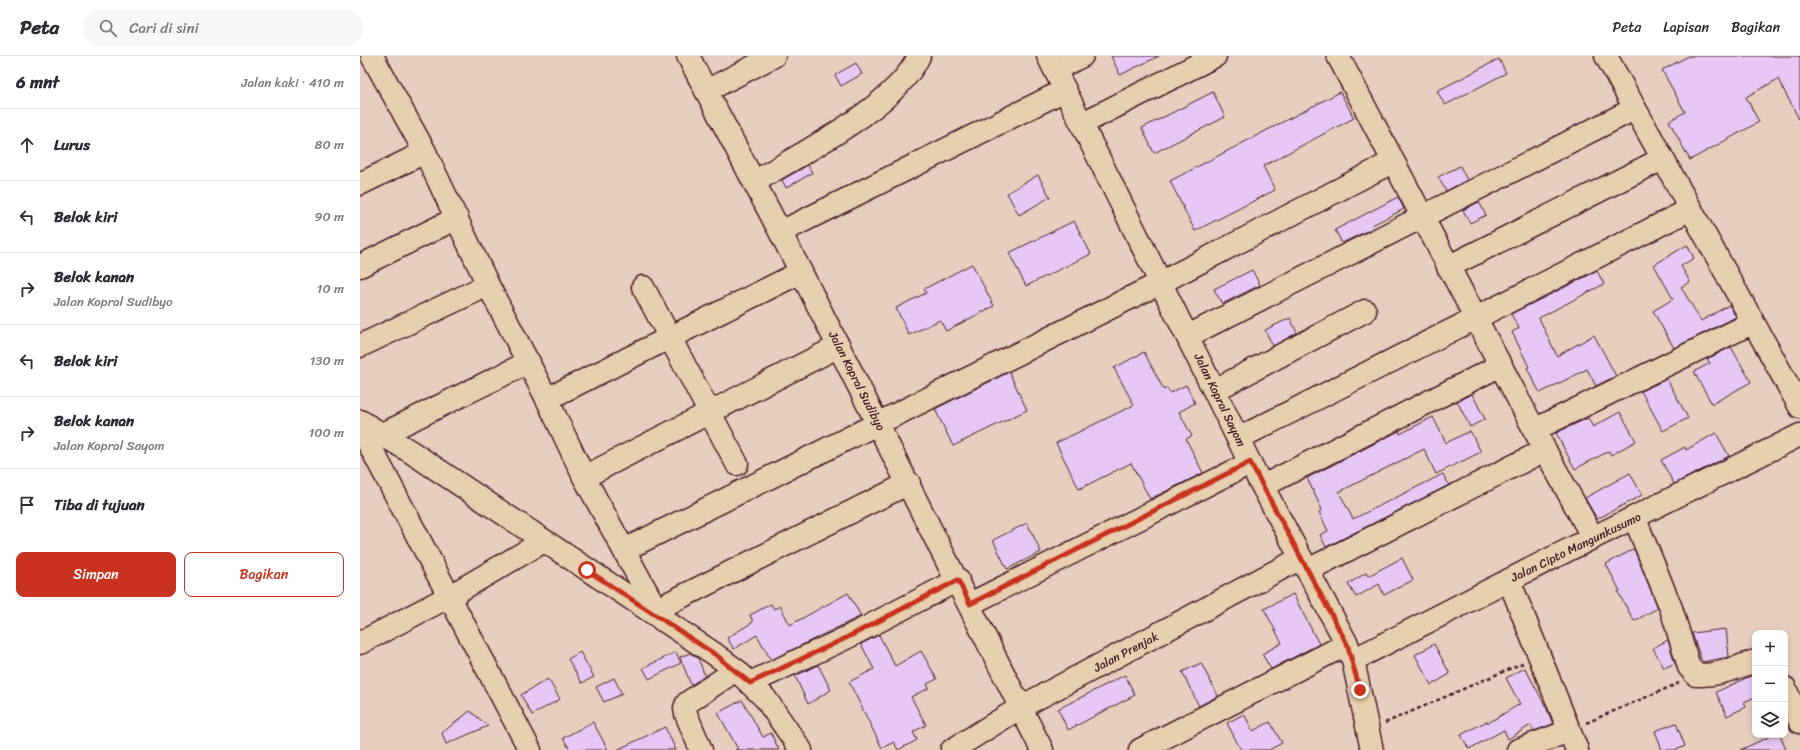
<!DOCTYPE html>
<html lang="id">
<head>
<meta charset="utf-8">
<style>
  body { margin:0; font-family:Sriracha,sans-serif; background:#f7f7f7; color:#2b2b33 }
  .controls { position:absolute; right:12px; bottom:12px; display:grid; overflow:hidden; border-radius:8px; box-shadow:0 2px 6px #0003 }
  .controls button { width:36px; height:36px; display:grid; place-items:center; padding:0; border:0; border-bottom:1px solid #e1e1e2; background:#fff; color:#2b2b33; font:20px sans-serif }
  .stop { position:absolute; width:12px; height:12px; margin:-9px; border:3px solid #c8321e; border-radius:50%; background:#fff }
  .stop.end { background:#c8321e; border-color:#fff; box-shadow:0 1px 4px #0008 }
  .list { margin:0; padding:0; list-style:none }
  h2 { display:flex; justify-content:space-between; align-items:center; height:52px; margin:0; padding:0 16px; font-size:17px }
  h2 small { font-size:13px; font-weight:400; color:#7c7c81 }
  .list li { display:grid; grid-template-columns:26px 1fr auto; gap:12px; align-items:center; box-sizing:border-box; height:72px; padding:0 16px; border-top:1px solid #e1e1e2 }
  .list b { display:block; font-size:15px; white-space:nowrap }
  .list p { margin:0; font-size:13px; white-space:nowrap; color:#7c7c81 }
  .list em { font-size:13px; font-style:normal; color:#7c7c81 }
  .actions { display:flex; gap:8px; padding:12px 16px }
  .actions a { flex:1; padding:9px 0; border:1px solid #c8321e; border-radius:8px; text-align:center; font-size:14px; color:#c8321e }
  .actions .main { background:#c8321e; color:#fff }
  .icon { flex:none; width:22px; height:22px; fill:none; stroke:currentColor; stroke-width:2; stroke-linecap:round; stroke-linejoin:round }
  .map { position:relative; flex:none; width:1440px; height:694px; overflow:hidden }
  header { display:flex; align-items:center; gap:24px; box-sizing:border-box; height:56px; padding:0 20px; background:#fff; border-bottom:1px solid #e1e1e2 }
  header strong { font-size:19px }
  nav { display:flex; gap:22px; margin-inline-start:auto; font-size:14px }
  .search { width:280px; height:36px; background:#f7f7f7; display:flex; align-items:center; gap:10px; box-sizing:border-box; padding:0 14px; border-radius:22px; color:#7c7c81; font-size:15px }
  main { display:flex }
  aside { flex:1; background:#fff }
  .map>svg:first-child { display:block }
</style>
</head>
<body>
<header>
<strong>Peta</strong>
<div class="search"><svg class="icon" aria-label="search" viewBox="0 0 24 24"><circle cx="10" cy="10" r="6"/><path d="M15 15l6 6"/></svg>Cari di sini</div>
<nav><a>Peta</a><a>Lapisan</a><a>Bagikan</a></nav>
</header>
<main>
<aside>
<h2>6 mnt<small>Jalan kaki · 410 m</small></h2>
<ul class="list">
<li><svg class="icon" aria-label="ahead" viewBox="0 0 24 24"><path d="M12 20V5M6 11l6-6 6 6"/></svg><div><b>Lurus</b></div><em>80 m</em></li>
<li><svg class="icon" aria-label="left" viewBox="0 0 24 24"><path d="M17 20v-9H6M10 6l-5 5 5 5"/></svg><div><b>Belok kiri</b></div><em>90 m</em></li>
<li><svg class="icon" aria-label="right" viewBox="0 0 24 24"><path d="M7 20v-9h11M14 6l5 5-5 5"/></svg><div><b>Belok kanan</b><p>Jalan Kopral Sudibyo</p></div><em>10 m</em></li>
<li><svg class="icon" aria-label="left" viewBox="0 0 24 24"><path d="M17 20v-9H6M10 6l-5 5 5 5"/></svg><div><b>Belok kiri</b></div><em>130 m</em></li>
<li><svg class="icon" aria-label="right" viewBox="0 0 24 24"><path d="M7 20v-9h11M14 6l5 5-5 5"/></svg><div><b>Belok kanan</b><p>Jalan Kopral Sayom</p></div><em>100 m</em></li>
<li><svg class="icon" aria-label="arrive" viewBox="0 0 24 24"><path d="M6 21V4h12l-3 4 3 4H6"/></svg><div><b>Tiba di tujuan</b></div></li>
</ul>
<div class="actions"><a class="main">Simpan</a><a>Bagikan</a></div>
</aside>
<div class="map">
<svg width="1440" height="694" viewBox="0 0 1440 694">
  <rect width="100%" height="100%" fill="#e7cebe"/>
  <filter id="ink" filterUnits="userSpaceOnUse"><feTurbulence type="fractalNoise" baseFrequency=".025" numOctaves="2"/><feDisplacementMap in="SourceGraphic" scale="8" xChannelSelector="R" yChannelSelector="G"/><feConvolveMatrix kernelMatrix="1 2 1 2 8 2 1 2 1" color-interpolation-filters="sRGB"/></filter>
  <g filter="url(#ink)">
    <g fill="#e7c7f4" stroke="#4a1f2b">
      <path d="M 751,0 L 799,0 L 760,19 Z"/>
      <path d="M 1329,0 L 1440,0 L 1440,65 L 1418,23 L 1386,41 L 1399,66 L 1330,104 L 1309,65 L 1325,56 L 1302,14 Z"/>
      <path d="M 1139,3 L 1146,17 L 1085,49 L 1077,35 Z"/>
      <path d="M 496,7 L 502,18 L 481,30 L 475,19 Z"/>
      <path d="M 853,36 L 865,61 L 794,97 L 782,72 Z"/>
      <path d="M 980,36 L 994,62 L 903,110 L 915,134 L 835,175 L 810,125 Z"/>
      <path d="M 448,109 L 452,117 L 426,132 L 422,124 Z"/>
      <path d="M 1100,110 L 1107,124 L 1086,135 L 1078,121 Z"/>
      <path d="M 678,119 L 690,141 L 659,159 L 647,137 Z"/>
      <path d="M 1038,141 L 1044,153 L 1012,169 L 1013,172 L 982,187 L 975,174 Z"/>
      <path d="M 1119,146 L 1126,159 L 1110,167 L 1103,154 Z"/>
      <path d="M 714,165 L 731,198 L 666,230 L 649,197 Z"/>
      <path d="M 1327,189 L 1334,202 L 1321,210 L 1330,226 L 1321,231 L 1341,265 L 1369,249 L 1376,261 L 1314,292 L 1293,255 L 1313,243 L 1294,209 Z"/>
      <path d="M 612,208 L 634,250 L 586,275 L 580,264 L 549,279 L 536,252 L 566,237 L 564,233 Z"/>
      <path d="M 892,214 L 900,229 L 862,248 L 854,233 Z"/>
      <path d="M 1237,215 L 1244,228 L 1179,262 L 1197,300 L 1234,279 L 1256,320 L 1236,330 L 1227,313 L 1180,337 L 1167,312 L 1169,311 L 1152,276 L 1159,272 L 1151,258 Z"/>
      <path d="M 930,262 L 937,277 L 913,290 L 905,274 Z"/>
      <path d="M 1371,291 L 1391,326 L 1352,348 L 1334,316 L 1350,307 L 1347,303 Z"/>
      <path d="M 784,296 L 804,334 L 807,332 L 810,337 L 826,329 L 835,347 L 819,356 L 832,380 L 826,383 L 843,417 L 790,443 L 771,407 L 719,433 L 696,387 L 774,349 L 754,312 Z"/>
      <path d="M 649,316 L 667,354 L 593,390 L 575,353 Z"/>
      <path d="M 1307,323 L 1328,362 L 1303,375 L 1281,335 Z"/>
      <path d="M 1112,338 L 1125,363 L 1110,371 L 1097,345 Z"/>
      <path d="M 1260,356 L 1276,385 L 1251,399 L 1249,395 L 1215,413 L 1196,377 L 1228,362 L 1233,371 Z"/>
      <path d="M 1073,361 L 1086,387 L 1110,375 L 1121,396 L 1076,418 L 1064,393 L 979,436 L 993,463 L 1083,418 L 1089,429 L 966,491 L 960,479 L 968,475 L 959,456 L 962,454 L 947,422 L 1039,375 L 1040,378 Z"/>
      <path d="M 1356,377 L 1369,400 L 1314,428 L 1301,404 L 1325,391 L 1326,394 Z"/>
      <path d="M 1270,417 L 1282,439 L 1237,463 L 1225,442 Z"/>
      <path d="M 667,467 L 681,496 L 647,513 L 633,484 Z"/>
      <path d="M 1274,493 L 1298,552 L 1274,565 L 1258,536 L 1260,535 L 1246,508 Z"/>
      <path d="M 1042,502 L 1053,524 L 1024,539 L 1019,528 L 996,541 L 988,528 L 1006,517 L 1008,520 Z"/>
      <path d="M 488,537 L 501,560 L 411,604 L 397,579 L 374,593 L 367,582 L 393,566 L 390,559 L 411,548 L 414,553 L 420,550 L 430,569 Z"/>
      <path d="M 933,538 L 959,588 L 911,613 L 902,598 L 922,587 L 904,553 Z"/>
      <path d="M 1366,573 L 1369,601 L 1342,606 L 1332,577 Z"/>
      <path d="M 519,579 L 535,610 L 561,595 L 577,623 L 567,628 L 569,632 L 551,641 L 566,669 L 553,676 L 557,684 L 538,694 L 534,686 L 522,692 L 489,626 L 514,613 L 501,588 Z"/>
      <path d="M 1308,584 L 1315,607 L 1304,612 L 1293,592 Z"/>
      <path d="M 1074,588 L 1090,618 L 1071,629 L 1055,599 Z"/>
      <path d="M 220,596 L 234,621 L 222,627 L 208,603 Z"/>
      <path d="M 316,596 L 321,607 L 289,623 L 283,612 Z"/>
      <path d="M 330,597 L 338,602 L 345,620 L 331,629 L 320,601 Z"/>
      <path d="M 841,607 L 858,640 L 839,650 L 822,616 Z"/>
      <path d="M 458,609 L 471,634 L 448,648 L 435,620 Z"/>
      <path d="M 1165,612 L 1186,651 L 1193,668 L 1174,675 L 1171,669 L 1148,683 L 1144,674 L 1109,693 L 1101,679 L 1127,665 L 1128,667 L 1160,648 L 1146,622 Z"/>
      <path d="M 1395,618 L 1395,641 L 1384,646 L 1386,651 L 1367,660 L 1356,636 Z"/>
      <path d="M 765,619 L 775,639 L 708,674 L 698,653 Z"/>
      <path d="M 254,622 L 262,638 L 244,646 L 236,631 Z"/>
      <path d="M 188,623 L 200,643 L 172,659 L 161,639 Z"/>
      <path d="M 382,644 L 403,681 L 411,677 L 419,694 L 375,694 L 378,693 L 358,657 Z"/>
      <path d="M 110,655 L 128,670 L 86,688 L 82,677 Z"/>
      <path d="M 884,658 L 893,675 L 910,666 L 922,687 L 909,694 L 881,694 L 867,667 Z"/>
      <path d="M 233,666 L 248,694 L 210,694 L 203,682 Z"/>
      <path d="M 1316,667 L 1325,690 L 1316,694 L 1302,694 L 1295,675 Z"/>
      <path d="M 305,671 L 316,694 L 257,694 Z"/>
      <path d="M 1413,679 L 1420,679 L 1426,694 L 1380,694 Z"/>
    </g>
    <g fill="none" stroke-linecap="round" stroke-linejoin="round">
      <defs>
        <g id="minor">
          <path d="M 12,0 L 65,96 L 128,229 L 187,343 L 224,421 L 302,564"/>
          <path d="M 328,0 L 441,216 L 682,694"/>
          <path d="M 688,0 L 890,407 L 987,588 L 993,604 L 1012,694"/>
          <path d="M 978,0 L 1185,394 L 1233,482"/>
          <path d="M 1246,0 L 1440,351"/>
          <path d="M 695,14 L 722,0"/>
          <path d="M 346,35 L 414,0"/>
          <path d="M 723,67 L 855,0"/>
          <path d="M 394,126 C 440,98 537,50 559,0"/>
          <path d="M 0,128 L 65,96"/>
          <path d="M 421,176 L 705,34"/>
          <path d="M 0,210 L 97,162"/>
          <path d="M 1088,211 L 1302,103"/>
          <path d="M 283,231 L 377,408"/>
          <path d="M 828,280 L 1274,53"/>
          <path d="M 0,290 L 128,229"/>
          <path d="M 855,334 L 1005,255"/>
          <path d="M 187,343 L 441,216"/>
          <path d="M 0,365 L 51,396 L 356,599 L 376,614 L 405,642 L 441,694"/>
          <path d="M 0,371 L 170,694"/>
          <path d="M 1174,374 L 1392,267"/>
          <path d="M 23,378 L 169,306"/>
          <path d="M 879,382 L 1331,153"/>
          <path d="M 224,421 L 479,290"/>
          <path d="M 903,430 L 1141,309"/>
          <path d="M 1275,463 L 1311,552 L 1329,611 L 1336,619 C 1357,620 1375,612 1395,605"/>
          <path d="M 264,494 L 802,226 L 1032,106"/>
          <path d="M 948,514 L 1185,394"/>
          <path d="M 1149,524 L 1217,694"/>
          <path d="M 610,548 L 890,407"/>
          <path d="M 297,553 L 549,427"/>
          <path d="M 0,587 L 90,540 L 184,485"/>
          <path d="M 993,604 L 1196,500 L 1440,379"/>
          <path d="M 390,627 L 486,582 L 598,524"/>
          <path d="M 1425,632 L 1440,666"/>
          <path d="M 341,694 L 326,658 L 325,652 L 327,647 L 376,614"/>
          <path d="M 592,694 L 661,651 L 941,502"/>
          <path d="M 780,694 L 987,588"/>
          <path d="M 1158,694 L 1209,675"/>
        </g>
      </defs>
      <use href="#minor" stroke="#4a1f2b" stroke-width="25"/>
      <g stroke="#4a1f2b" stroke-width="2.5" stroke-dasharray="4 3" stroke-linecap="butt">
        <path d="M 1025,667 L 1163,607"/>
        <path d="M 1226,667 L 1319,627"/>
      </g>
      <use href="#minor" stroke="#e7d0b0" stroke-width="22"/>
    </g>
  </g>
  <g fill="none" stroke-linecap="round" stroke-linejoin="round" filter="url(#ink)">
    <path stroke="#c8321e" stroke-width="5" d="M 227,514 L 356,599 L 390,627 L 486,582 L 598,524 L 610,548 L 890,406 L 987,588 L 1000,634"/>
  </g>
  <g text-anchor="middle" dominant-baseline="central" stroke-width="4" stroke-linejoin="round" paint-order="stroke">
    <g font-size="12" fill="#4a1f2b" stroke="#e7d0b0">
      <text transform="translate(497 325) rotate(63)">Jalan Kopral Sudibyo</text>
      <text transform="translate(860 344) rotate(64)">Jalan Kopral Sayom</text>
      <text transform="translate(1216 491) rotate(-26)">Jalan Cipto Mangunkusumo</text>
      <text transform="translate(766 596) rotate(-28)">Jalan Prenjak</text>
    </g>
  </g>
</svg>
<div class="controls">
<button>+</button>
<button>−</button>
<button><svg class="icon" aria-label="layers" viewBox="0 0 24 24"><path d="M12 4l9 5-9 5-9-5zM3 14l9 5 9-5"/></svg></button>
</div>
<div class="stop" style="left:227px;top:514px"></div>
<div class="stop end" style="left:1000px;top:634px"></div>
</div>
</main>
</body>
</html>
